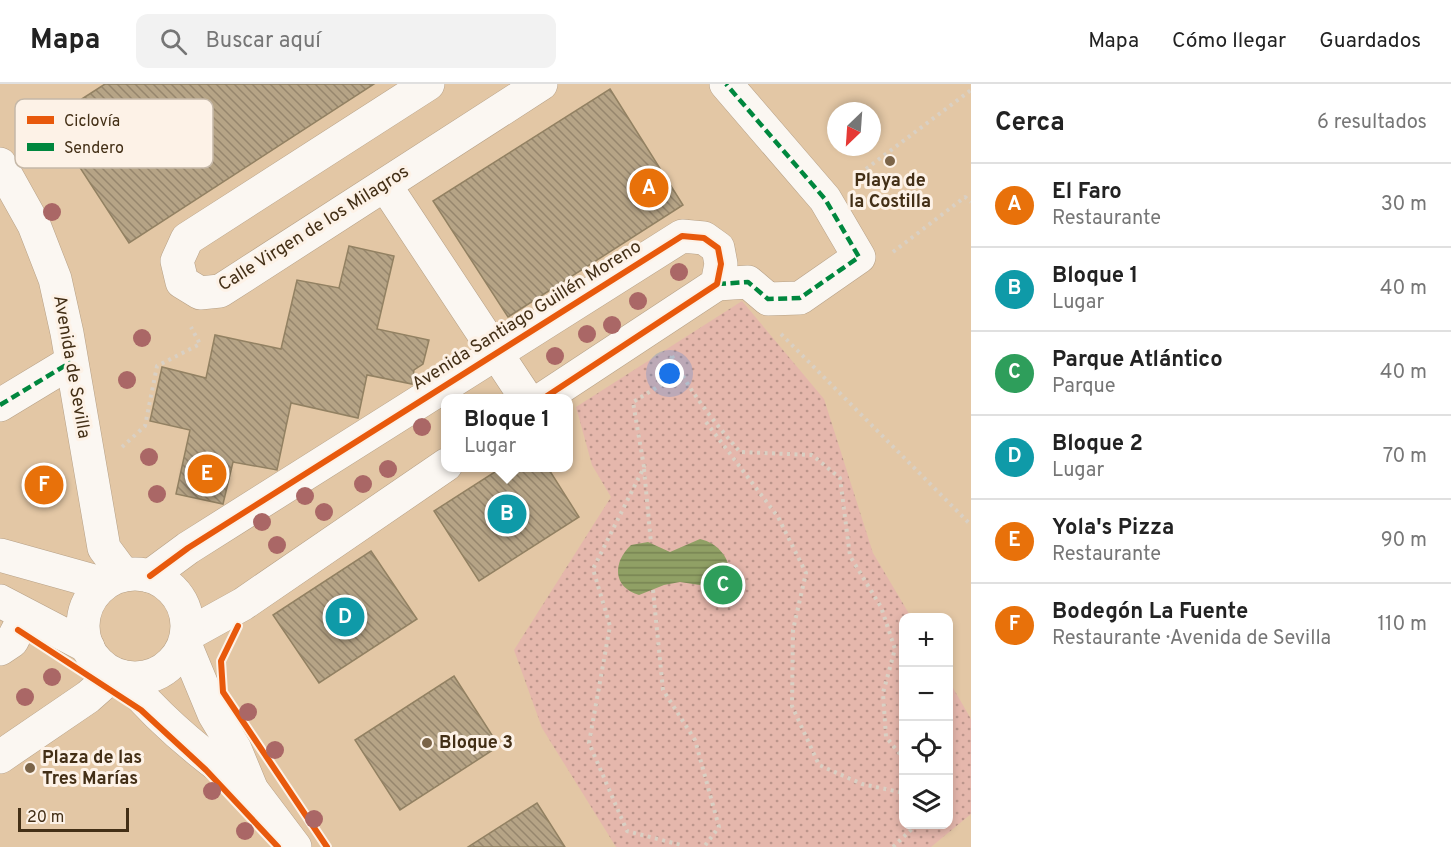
<!DOCTYPE html>
<html lang="es">
<head>
<meta charset="utf-8">
<style>
  body { margin:0; font-family:Overpass,sans-serif; background:#f2f2f2; color:#222 }
  .controls { position:absolute; right:18px; bottom:18px; display:grid; overflow:hidden; border-radius:12px; box-shadow:0 3px 9px #0003 }
  .controls button { width:54px; height:54px; display:grid; place-items:center; padding:0; border:0; border-bottom:2px solid #e0e0e0; background:#fff; color:#222; font:30px sans-serif }
  .compass { position:absolute; left:827px; top:18px; width:54px; height:54px; border-radius:50%; background:#fff; box-shadow:0 3px 9px #0003; rotate:205deg }
  .scale { position:absolute; left:18px; bottom:15px; width:111px; box-sizing:border-box; padding-left:6px; border:3px solid #432f16; border-top:0; font-size:16px; line-height:21px; white-space:nowrap; color:#432f16; -webkit-text-stroke:4px #fdf2e7; paint-order:stroke }
  .you { position:absolute; left:670px; top:290px; width:21px; height:21px; margin:-15px; border:4px solid #fff; border-radius:50%; background:#1a73e8; box-shadow:0 0 0 9px #1a73e833 }
  .badge { display:grid; place-items:center; width:39px; height:39px; border-radius:50%; background:#7b6448; color:#fff; font-size:20px; font-weight:700 }
  .pin { position:absolute; translate:-50% -50%; border:3px solid #fff; box-shadow:0 2px 6px #0006 }
  .popup { position:absolute; left:441px; top:310px; width:132px; height:78px; box-sizing:border-box; display:grid; place-content:center; border-radius:12px; background:#fff; filter:drop-shadow(0 2px 4px #0005); font-size:20px; white-space:nowrap; color:#767676 }
  .popup b { font-size:22px; color:#222 }
  .popup::after { content:''; position:absolute; left:50%; top:100%; margin-left:-12px; border:12px solid transparent; border-top-color:#fff }
  .list { margin:0; padding:0; list-style:none }
  h2 { display:flex; justify-content:space-between; align-items:center; height:78px; margin:0; padding:0 24px; font-size:26px }
  h2 small { font-size:20px; font-weight:400; color:#767676 }
  .list li { display:grid; grid-template-columns:39px 1fr auto; gap:18px; align-items:center; box-sizing:border-box; height:84px; padding:0 24px; border-top:2px solid #e0e0e0 }
  .list b { display:block; font-size:22px; white-space:nowrap }
  .list p { margin:0; font-size:20px; white-space:nowrap; color:#767676 }
  .list em { font-size:20px; font-style:normal; color:#767676 }
  .icon { flex:none; width:33px; height:33px; fill:none; stroke:currentColor; stroke-width:2; stroke-linecap:round; stroke-linejoin:round }
  .map { position:relative; flex:none; width:971px; height:763px; overflow:hidden }
  header { display:flex; align-items:center; gap:36px; box-sizing:border-box; height:84px; padding:0 30px; background:#fff; border-bottom:2px solid #e0e0e0 }
  header strong { font-size:28px }
  nav { display:flex; gap:33px; margin-inline-start:auto; font-size:21px }
  .search { width:420px; height:54px; background:#f2f2f2; display:flex; align-items:center; gap:15px; box-sizing:border-box; padding:0 21px; border-radius:12px; color:#767676; font-size:22px }
  main { display:flex }
  aside { flex:1; background:#fff }
  .map>svg:first-child { display:block }
</style>
</head>
<body>
<header>
<strong>Mapa</strong>
<div class="search"><svg class="icon" aria-label="search" viewBox="0 0 24 24"><circle cx="10" cy="10" r="6"/><path d="M15 15l6 6"/></svg>Buscar aquí</div>
<nav><a>Mapa</a><a>Cómo llegar</a><a>Guardados</a></nav>
</header>
<main>
<div class="map">
<svg width="971" height="763" viewBox="0 0 971 763">
  <defs>
    <pattern id="park-dots" width="8" height="8" patternUnits="userSpaceOnUse" patternTransform="scale(1.5)"><rect width="8" height="8" fill="#e5b7ac"/><path d="M2 2h.1M6 6h.1" fill="none" stroke="#bb958b" stroke-width="1.8" stroke-linecap="round"/></pattern>
    <pattern id="water-rules" width="6" height="5" patternUnits="userSpaceOnUse" patternTransform="scale(1.5)"><rect width="6" height="5" fill="#90a065"/><path d="M0 2.5h6" fill="none" stroke="#778352"/></pattern>
    <pattern id="building-back-hatch" width="6" height="6" patternUnits="userSpaceOnUse" patternTransform="scale(1.5)"><rect width="6" height="6" fill="#b6a486"/><path d="M-1 5l2 2M0 0l6 6M5-1l2 2" fill="none" stroke="#96866d"/></pattern>
  </defs>
  <rect width="100%" height="100%" fill="#e3c7a5"/>
  <path fill="url(#park-dots)" d="M 742,217 L 824,315 L 873,469 L 911,533 L 904,534 L 904,740 L 948,740 L 949,597 L 971,635 L 971,730 L 931,763 L 616,763 L 542,644 L 514,566 L 611,413 L 592,381 L 576,323 Z"/>
  <path fill="url(#water-rules)" d="M 700,455 C 718,459 732,475 729,494 L 719,504 L 680,498 L 664,501 L 639,511 C 612,503 613,478 631,461 L 648,458 L 670,468 Z"/>
  <g fill="url(#building-back-hatch)" stroke="#928162" stroke-width="1.5">
    <path d="M 105,0 L 374,0 L 129,159 L 49,36 Z"/>
    <path d="M 610,5 L 683,121 L 508,233 L 433,117 Z"/>
    <path d="M 349,162 L 394,172 L 377,245 L 429,256 L 423,280 L 414,286 L 412,300 L 367,291 L 358,334 L 291,319 L 277,386 L 233,378 L 223,420 L 176,410 L 190,346 L 150,337 L 162,283 L 206,294 L 215,251 L 281,265 L 297,196 L 339,204 Z"/>
    <path d="M 501,384 L 548,384 L 579,433 L 479,497 L 434,427 Z"/>
    <path d="M 371,467 L 417,535 L 319,599 L 273,531 Z"/>
    <path d="M 454,592 L 499,662 L 400,726 L 355,656 Z"/>
    <path d="M 537,719 L 565,763 L 468,763 Z"/>
  </g>
  <g fill="none" stroke-linecap="round" stroke-linejoin="round">
    <defs>
      <g id="street">
        <path d="M 428,0 L 187,155 L 177,177 L 182,198 L 200,209 L 220,207 L 541,0"/>
        <path d="M 385,101 L 526,314"/>
        <path d="M 717,200 L 748,198 L 768,215 L 800,214 L 859,173 L 825,115 L 726,0"/>
        <path d="M 0,321 L 71,278"/>
        <path d="M 150,492 L 188,464 L 682,152 L 704,154 L 718,164 L 721,180 L 717,200 L 544,314"/>
        <path d="M 187,551 L 243,520 L 446,381"/>
        <path d="M 0,565 L 12,557 L 25,532"/>
        <path d="M 0,673 L 88,613 L 114,590"/>
      </g>
      <g id="secondary">
        <path d="M 0,80 L 34,141 L 55,195 L 67,249 L 104,464 L 124,491"/>
        <path d="M 0,471 L 104,500"/>
        <circle cx="135" cy="542" r="52"/>
        <path d="M 0,517 L 88,563"/>
        <path d="M 185,560 L 214,630 L 235,665 L 252,706 L 295,763"/>
        <path d="M 124,593 C 160,637 205,674 252,706"/>
      </g>
    </defs>
    <use href="#street" stroke="#b6a086" stroke-width="34"/>
    <use href="#secondary" stroke="#b6a086" stroke-width="34"/>
    <g stroke="#d9d0c4" stroke-width="4" stroke-dasharray="3 4.5" stroke-linecap="butt">
      <path d="M 854,94 L 971,6"/>
      <path d="M 893,168 L 965,113 L 971,118"/>
      <path d="M 781,250 L 971,441"/>
      <path d="M 672,272 L 664,299 L 633,318 L 644,383 L 593,485 L 610,542 L 589,659 L 627,747 L 681,761 L 681,763"/>
      <path d="M 672,272 C 689,307 715,339 740,368 L 812,371 L 840,394 L 850,472 L 881,523 L 895,565 L 883,609 L 886,653 L 904,675"/>
      <path d="M 706,338 L 778,433 L 806,489 L 793,546 L 792,622 L 819,681 L 862,700 L 904,709"/>
      <path d="M 122,363 L 145,342 L 157,282 L 200,260 L 191,243"/>
      <path d="M 644,385 L 651,459"/>
      <path d="M 653,506 L 663,606 L 695,656 L 719,743 L 704,763"/>
      <path d="M 893,763 L 917,740"/>
    </g>
    <use href="#street" stroke="#fbf7f2" stroke-width="33"/>
    <use href="#secondary" stroke="#fbf7f2" stroke-width="33"/>
    <g stroke="#00873e" stroke-width="4.5" stroke-dasharray="9 4.5" stroke-linecap="butt">
      <path d="M 717,200 L 748,198 L 768,215 L 800,214 L 859,173 L 825,115 L 726,0"/>
      <path d="M 0,321 L 71,278"/>
    </g>
    <defs>
      <g id="cycleway">
        <path d="M 150,492 L 188,464 L 682,152 L 704,154 L 718,164 L 721,180 L 717,200 L 544,314"/>
        <path d="M 238,542 L 221,577 L 223,608 L 327,763"/>
        <path d="M 18,546 L 141,626 L 206,686 L 278,763"/>
      </g>
    </defs>
    <use href="#cycleway" stroke="#fdf2e7" stroke-width="10"/>
    <use href="#cycleway" stroke="#e8590c" stroke-width="6"/>
  </g>
  <g fill="#aa6766">
    <circle cx="52" cy="128" r="9"/>
    <circle cx="679" cy="188" r="9"/>
    <circle cx="638" cy="217" r="9"/>
    <circle cx="612" cy="241" r="9"/>
    <circle cx="587" cy="250" r="9"/>
    <circle cx="142" cy="254" r="9"/>
    <circle cx="555" cy="272" r="9"/>
    <circle cx="127" cy="296" r="9"/>
    <circle cx="422" cy="343" r="9"/>
    <circle cx="149" cy="373" r="9"/>
    <circle cx="388" cy="385" r="9"/>
    <circle cx="363" cy="400" r="9"/>
    <circle cx="157" cy="410" r="9"/>
    <circle cx="305" cy="412" r="9"/>
    <circle cx="324" cy="428" r="9"/>
    <circle cx="262" cy="438" r="9"/>
    <circle cx="277" cy="461" r="9"/>
    <circle cx="52" cy="593" r="9"/>
    <circle cx="25" cy="613" r="9"/>
    <circle cx="248" cy="628" r="9"/>
    <circle cx="275" cy="666" r="9"/>
    <circle cx="212" cy="707" r="9"/>
    <circle cx="314" cy="735" r="9"/>
    <circle cx="245" cy="747" r="9"/>
  </g>
  <g fill="#7b6448" stroke="#fdf2e7" stroke-width="2">
    <circle cx="890" cy="77" r="6"/>
    <circle cx="427" cy="659" r="6"/>
    <circle cx="30" cy="684" r="6"/>
  </g>
  <g text-anchor="middle" dominant-baseline="central" stroke-width="6" stroke-linejoin="round" paint-order="stroke">
    <g font-size="18" font-weight="bold" fill="#432f16" stroke="#fdf2e7" text-anchor="start">
      <text x="890" y="97" text-anchor="middle">Playa de<tspan x="890" dy="21">la Costilla</tspan></text>
      <text x="439" y="659">Bloque 3</text>
      <text x="42" y="674">Plaza de las<tspan x="42" dy="21">Tres Marías</tspan></text>
    </g>
    <g font-size="18" fill="#432f16" stroke="#fdf2e7">
      <text transform="translate(314 145) rotate(-32)">Calle Virgen de los Milagros</text>
      <text transform="translate(527 232) rotate(-32)">Avenida Santiago Guillén Moreno</text>
      <text transform="translate(71 283) rotate(80)">Avenida de Sevilla</text>
    </g>
  </g>
  <rect x="15" y="15" width="198" height="69" rx="9" fill="#fdf2e7" stroke="#c5b8a8" stroke-width="1.5"/>
  <rect x="27" y="32" width="27" height="8" fill="#e8590c"/>
  <rect x="27" y="59" width="27" height="8" fill="#00873e"/>
  <g font-size="16" fill="#432f16">
    <text x="64" y="42">Ciclovía</text>
    <text x="64" y="69">Sendero</text>
  </g>
</svg>
<div class="controls">
<button>+</button>
<button>−</button>
<button><svg class="icon" aria-label="locate" viewBox="0 0 24 24"><circle cx="12" cy="12" r="6"/><path d="M12 2v4M12 18v4M2 12h4M18 12h4"/></svg></button>
<button><svg class="icon" aria-label="layers" viewBox="0 0 24 24"><path d="M12 4l9 5-9 5-9-5zM3 14l9 5 9-5"/></svg></button>
</div>
<svg class="compass" viewBox="-18 -18 36 36"><path d="M0-13l5 13h-10z" fill="#e53935"/><path d="M0 13l5-13h-10z" fill="#767676"/></svg>
<div class="scale">20 m</div>
<div class="you"></div>
<div class="pin badge" style="left:649px;top:104px;background:#e8710a">A</div>
<div class="pin badge" style="left:507px;top:430px;background:#0f9aa8">B</div>
<div class="popup"><b>Bloque 1</b>Lugar</div>
<div class="pin badge" style="left:723px;top:501px;background:#2e9e5b">C</div>
<div class="pin badge" style="left:345px;top:533px;background:#0f9aa8">D</div>
<div class="pin badge" style="left:207px;top:390px;background:#e8710a">E</div>
<div class="pin badge" style="left:44px;top:401px;background:#e8710a">F</div>
</div>
<aside>
<h2>Cerca<small>6 resultados</small></h2>
<ul class="list">
<li><span class="badge" style="background:#e8710a">A</span><div><b>El Faro</b><p>Restaurante</p></div><em>30 m</em></li>
<li><span class="badge" style="background:#0f9aa8">B</span><div><b>Bloque 1</b><p>Lugar</p></div><em>40 m</em></li>
<li><span class="badge" style="background:#2e9e5b">C</span><div><b>Parque Atlántico</b><p>Parque</p></div><em>40 m</em></li>
<li><span class="badge" style="background:#0f9aa8">D</span><div><b>Bloque 2</b><p>Lugar</p></div><em>70 m</em></li>
<li><span class="badge" style="background:#e8710a">E</span><div><b>Yola's Pizza</b><p>Restaurante</p></div><em>90 m</em></li>
<li><span class="badge" style="background:#e8710a">F</span><div><b>Bodegón La Fuente</b><p>Restaurante · Avenida de Sevilla</p></div><em>110 m</em></li>
</ul>
</aside>
</main>
</body>
</html>
